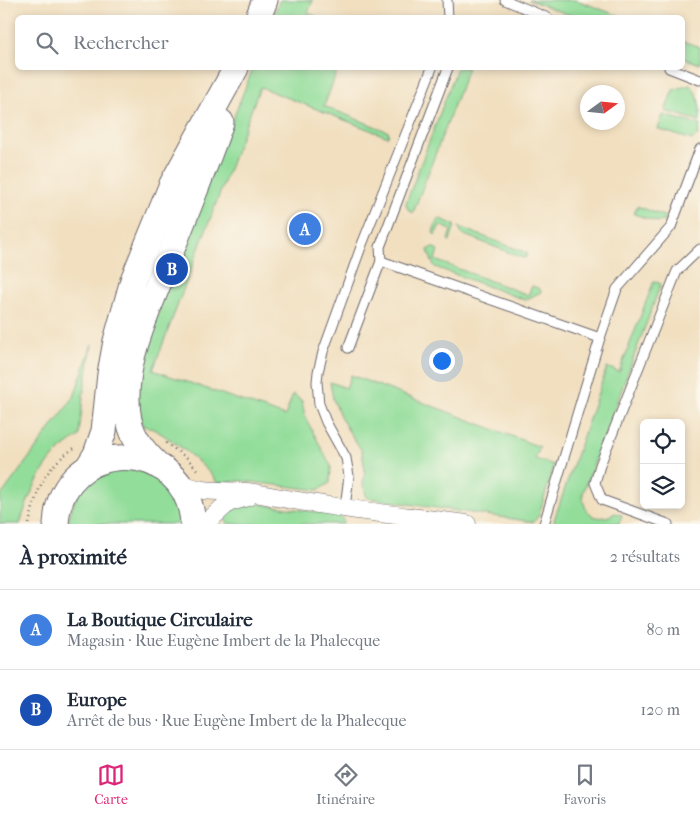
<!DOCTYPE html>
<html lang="fr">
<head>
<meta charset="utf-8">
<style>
  body { margin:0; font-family:"IM FELL French Canon",serif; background:#f2f2f3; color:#1f2937 }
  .controls { position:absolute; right:15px; bottom:15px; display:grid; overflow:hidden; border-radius:8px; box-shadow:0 2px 8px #0003 }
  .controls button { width:45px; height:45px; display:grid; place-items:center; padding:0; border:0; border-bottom:1px solid #e0e1e3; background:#fff; color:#1f2937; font:25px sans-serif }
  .compass { position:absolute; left:580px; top:85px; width:45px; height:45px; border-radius:50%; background:#fff; box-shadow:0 2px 8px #0003; rotate:75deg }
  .you { position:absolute; left:441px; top:360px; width:18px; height:18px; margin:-12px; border:4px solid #fff; border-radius:50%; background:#1a73e8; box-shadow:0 0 0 8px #1a73e833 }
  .badge { display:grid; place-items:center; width:32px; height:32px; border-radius:50%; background:#db2777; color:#fff; font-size:16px; font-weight:700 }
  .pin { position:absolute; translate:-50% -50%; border:2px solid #fff; box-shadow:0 1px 5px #0006 }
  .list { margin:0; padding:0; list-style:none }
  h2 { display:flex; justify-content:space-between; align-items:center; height:65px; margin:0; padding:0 20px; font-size:21px }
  h2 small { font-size:16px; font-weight:400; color:#747a83 }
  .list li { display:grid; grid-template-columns:32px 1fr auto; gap:15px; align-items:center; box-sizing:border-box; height:80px; padding:0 20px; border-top:1px solid #e0e1e3 }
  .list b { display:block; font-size:19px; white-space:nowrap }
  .list p { margin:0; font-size:16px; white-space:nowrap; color:#747a83 }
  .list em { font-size:16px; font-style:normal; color:#747a83 }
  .icon { flex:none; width:28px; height:28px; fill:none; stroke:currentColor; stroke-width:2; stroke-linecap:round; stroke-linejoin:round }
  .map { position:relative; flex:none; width:700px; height:524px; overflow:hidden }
  .search { position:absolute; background:#fff; box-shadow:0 2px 8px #0003; left:15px; right:15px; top:15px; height:55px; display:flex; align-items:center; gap:12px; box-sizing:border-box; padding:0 18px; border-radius:8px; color:#747a83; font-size:19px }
  .sheet { height:225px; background:#fff }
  nav { display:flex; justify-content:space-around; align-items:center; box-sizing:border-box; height:70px; border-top:1px solid #e0e1e3; background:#fff; font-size:14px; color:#747a83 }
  nav a { display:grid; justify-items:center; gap:2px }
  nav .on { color:#db2777 }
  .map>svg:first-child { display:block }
</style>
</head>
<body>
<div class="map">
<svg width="700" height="524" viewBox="0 0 700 524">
  <rect width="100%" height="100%" fill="#fbf7ec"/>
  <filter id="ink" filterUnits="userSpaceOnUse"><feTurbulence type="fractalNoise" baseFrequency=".02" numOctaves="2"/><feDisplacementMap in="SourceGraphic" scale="10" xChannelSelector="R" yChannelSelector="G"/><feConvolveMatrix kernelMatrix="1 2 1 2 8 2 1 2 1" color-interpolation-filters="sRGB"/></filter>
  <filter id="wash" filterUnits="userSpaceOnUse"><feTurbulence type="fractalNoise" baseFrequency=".0096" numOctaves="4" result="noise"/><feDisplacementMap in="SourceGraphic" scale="20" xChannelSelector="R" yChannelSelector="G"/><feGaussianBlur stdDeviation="1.12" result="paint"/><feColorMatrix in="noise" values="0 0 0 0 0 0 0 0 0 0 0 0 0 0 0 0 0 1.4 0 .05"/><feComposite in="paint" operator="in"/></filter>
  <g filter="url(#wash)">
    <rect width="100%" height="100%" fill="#f1dfbf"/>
    <g fill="#92dd9a" stroke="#5a806a">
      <path d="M 280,0 L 313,0 L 308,13 L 318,17 L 273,17 Z"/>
      <path d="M 529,0 L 576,0 L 622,17 L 575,17 Z"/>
      <path d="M 682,41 L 700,47 L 700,64 L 683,58 Z"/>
      <path d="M 253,68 L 338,69 L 324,106 L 389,132 L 388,137 L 260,87 L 153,370 L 285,416 L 293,394 L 302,401 L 305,417 L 331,466 L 330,483 L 318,490 L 242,481 L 217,483 C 211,469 158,426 143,426 L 136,395 L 140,372 L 164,294 Z"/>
      <path d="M 457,68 L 468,68 L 413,213 L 407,208 L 406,203 Z"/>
      <path d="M 690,85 C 700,97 700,105 700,121 L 665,111 L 673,90 Z"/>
      <path d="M 663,115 L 700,125 L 698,135 L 692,140 L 658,129 Z"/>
      <path d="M 637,206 L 666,217 L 665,221 L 657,222 L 634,214 Z"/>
      <path d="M 438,218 L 455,225 L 450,241 L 448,240 L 451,230 L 440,225 L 435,235 L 433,232 Z"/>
      <path d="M 459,227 L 527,253 L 526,257 L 523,258 L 462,234 Z"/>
      <path d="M 432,247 L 438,250 L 435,260 L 528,295 L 532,286 L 540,289 L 541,292 L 525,300 L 522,299 L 435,267 L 432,262 L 428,250 Z"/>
      <path d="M 654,281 L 661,284 L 583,493 C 582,514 597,524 615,513 L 622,515 L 619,524 L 555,524 L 554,520 L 607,367 L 619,372 Z"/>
      <path d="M 92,344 L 83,397 L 79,436 C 71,442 62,448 55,455 C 38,474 27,500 20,524 L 0,524 L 0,497 L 74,397 Z"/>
      <path d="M 351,375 L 540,447 L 535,459 L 554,465 L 539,515 L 534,522 L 367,498 L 363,484 L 365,471 L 362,451 L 348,430 L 340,416 L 333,399 L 330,382 L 346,388 Z"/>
      <path d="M 131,468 L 157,478 L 176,499 L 181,524 L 68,524 C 71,503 82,479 104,472 C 112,469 123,470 131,468 Z"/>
      <path d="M 252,503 L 338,515 L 342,518 L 344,524 L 228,524 L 222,513 Z"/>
    </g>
  </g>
  <g filter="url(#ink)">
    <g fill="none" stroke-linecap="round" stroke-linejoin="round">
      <defs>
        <g id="lane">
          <path d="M 447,0 L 448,18"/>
          <path d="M 505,0 L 548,18"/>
          <path d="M 669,68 L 700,80"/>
          <path d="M 381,261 L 380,247 L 448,68"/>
          <path d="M 348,348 L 381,261 L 600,338"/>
          <path d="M 345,507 L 349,476 L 346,458 L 326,422 L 319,404 L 317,382 L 318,372 L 323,352 L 361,247 L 432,68"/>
          <path d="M 544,524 L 600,338 L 617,289 L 671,227 L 700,149"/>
          <path d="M 668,524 L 602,500 L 595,483 L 600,465 L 677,271 L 700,249"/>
        </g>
        <g id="street">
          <path d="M 177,481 C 206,497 226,488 255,493 C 325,507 396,515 467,524"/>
          <path d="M 205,524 L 228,503 L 248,497"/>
        </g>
        <g id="secondary">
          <path d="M 258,18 L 265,0"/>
          <path d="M 88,467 L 96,454 L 104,431 L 110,374 L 116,341 L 133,280 L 172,184 L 236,68"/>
          <path d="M 160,467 C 146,454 133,440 129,420 C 119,368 147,314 165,267 C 184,218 204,170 221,122"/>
          <path d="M 56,524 C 60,436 188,435 193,524"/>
        </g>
      </defs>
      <use href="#lane" stroke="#6a6469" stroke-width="11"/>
      <use href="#street" stroke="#6a6469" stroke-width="19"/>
      <use href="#secondary" stroke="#6a6469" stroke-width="27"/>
      <g stroke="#6a6469" stroke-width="2.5" stroke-dasharray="1 4" stroke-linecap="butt">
        <path d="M 166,443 L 187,458 L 199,472"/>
        <path d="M 29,524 C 37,489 44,467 76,447"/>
      </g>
      <use href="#lane" stroke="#fff" stroke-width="9"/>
      <use href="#street" stroke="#fff" stroke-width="18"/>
      <use href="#secondary" stroke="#fff" stroke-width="25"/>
    </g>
  </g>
</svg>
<div class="controls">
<button><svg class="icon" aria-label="locate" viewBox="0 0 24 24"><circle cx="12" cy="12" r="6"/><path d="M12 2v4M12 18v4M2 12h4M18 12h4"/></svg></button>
<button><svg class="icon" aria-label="layers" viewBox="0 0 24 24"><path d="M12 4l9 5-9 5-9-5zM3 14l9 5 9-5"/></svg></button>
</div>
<svg class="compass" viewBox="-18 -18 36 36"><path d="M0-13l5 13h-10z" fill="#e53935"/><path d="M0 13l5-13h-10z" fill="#747a83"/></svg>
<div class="you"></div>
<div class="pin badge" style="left:305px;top:229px;background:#3f7fe0">A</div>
<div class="pin badge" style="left:172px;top:269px;background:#1a4fb4">B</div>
<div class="search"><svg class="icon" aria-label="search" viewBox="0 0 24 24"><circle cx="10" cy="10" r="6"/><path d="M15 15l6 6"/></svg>Rechercher</div>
</div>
<section class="sheet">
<h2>À proximité<small>2 résultats</small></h2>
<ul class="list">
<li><span class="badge" style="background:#3f7fe0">A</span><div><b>La Boutique Circulaire</b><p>Magasin · Rue Eugène Imbert de la Phalecque</p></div><em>80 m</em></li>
<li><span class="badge" style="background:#1a4fb4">B</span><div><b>Europe</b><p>Arrêt de bus · Rue Eugène Imbert de la Phalecque</p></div><em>120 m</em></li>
</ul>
</section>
<nav>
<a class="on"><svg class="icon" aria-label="map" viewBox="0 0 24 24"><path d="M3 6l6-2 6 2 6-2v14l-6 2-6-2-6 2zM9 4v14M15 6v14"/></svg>Carte</a>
<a><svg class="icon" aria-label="directions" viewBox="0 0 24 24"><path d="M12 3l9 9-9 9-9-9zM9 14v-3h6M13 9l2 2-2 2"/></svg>Itinéraire</a>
<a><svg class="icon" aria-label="saved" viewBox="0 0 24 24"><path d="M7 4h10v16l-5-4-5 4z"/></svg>Favoris</a>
</nav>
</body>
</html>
